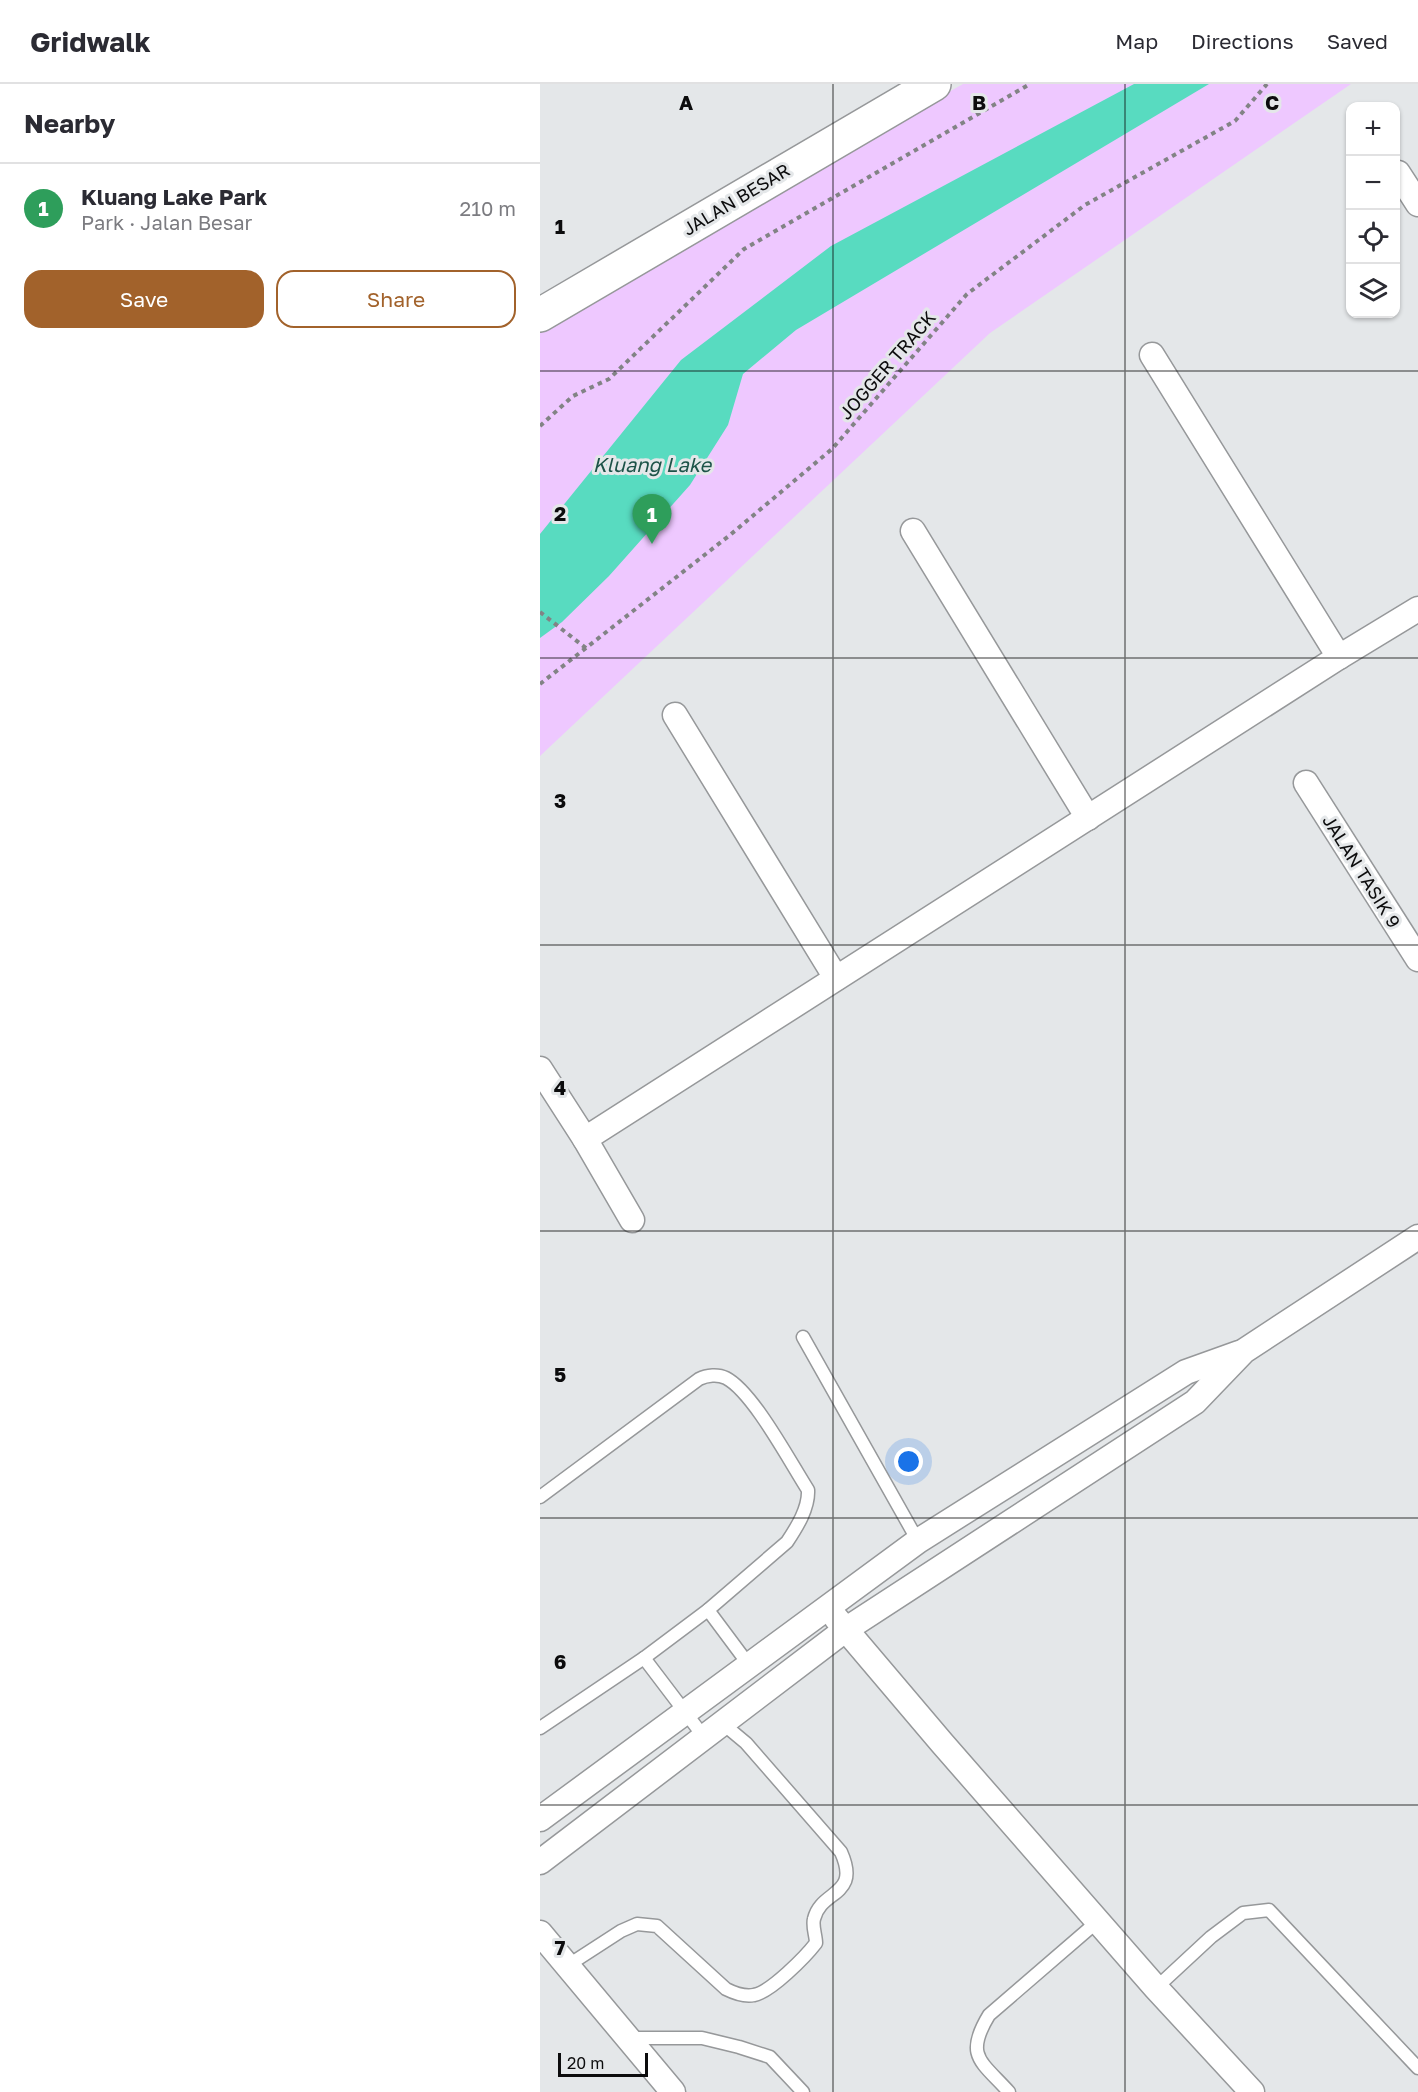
<!DOCTYPE html>
<html lang="en">
<head>
<meta charset="utf-8">
<style>
  body { margin:0; font-family:"Golos Text",sans-serif; background:#f7f7f7; color:#2b2b33 }
  .controls { position:absolute; right:18px; top:18px; display:grid; overflow:hidden; border-radius:12px; box-shadow:0 2px 4px #0004 }
  .controls button { width:54px; height:54px; display:grid; place-items:center; padding:0; border:0; border-bottom:2px solid #e1e1e2; background:#fff; color:#2b2b33; font:30px sans-serif }
  .scale { position:absolute; left:18px; bottom:15px; width:90px; box-sizing:border-box; padding-left:6px; border:3px solid #0c0c0d; border-top:0; font-size:16px; line-height:21px; white-space:nowrap; color:#0c0c0d; -webkit-text-stroke:4px #e4e7e9; paint-order:stroke }
  .you { position:absolute; left:369px; top:1378px; width:21px; height:21px; margin:-15px; border:4px solid #fff; border-radius:50%; background:#1a73e8; box-shadow:0 0 0 9px #1a73e833 }
  .badge { display:grid; place-items:center; width:39px; height:39px; border-radius:50%; background:#a2622b; color:#fff; font-size:20px; font-weight:700 }
  .pin { position:absolute; translate:-50% -50px; filter:drop-shadow(0 2px 3px #0008) }
  .pin::after { content:''; position:absolute; top:32px; width:21px; height:18px; background:inherit; clip-path:polygon(0 0,100% 0,50% 100%) }
  .list { margin:0; padding:0; list-style:none }
  h2 { display:flex; justify-content:space-between; align-items:center; height:78px; margin:0; padding:0 24px; font-size:26px }
  h2 small { font-size:20px; font-weight:400; color:#7c7c81 }
  .list li { display:grid; grid-template-columns:39px 1fr auto; gap:18px; align-items:center; box-sizing:border-box; height:90px; padding:0 24px; border-top:2px solid #e1e1e2 }
  .list b { display:block; font-size:22px; white-space:nowrap }
  .list p { margin:0; font-size:20px; white-space:nowrap; color:#7c7c81 }
  .list em { font-size:20px; font-style:normal; color:#7c7c81 }
  .actions { display:flex; gap:12px; padding:18px 24px }
  .actions a { flex:1; padding:14px 0; border:2px solid #a2622b; border-radius:18px; text-align:center; font-size:21px; color:#a2622b }
  .actions .main { background:#a2622b; color:#fff }
  .icon { flex:none; width:33px; height:33px; fill:none; stroke:currentColor; stroke-width:2; stroke-linecap:round; stroke-linejoin:round }
  .map { position:relative; flex:none; width:878px; height:2008px; overflow:hidden }
  header { display:flex; align-items:center; gap:36px; box-sizing:border-box; height:84px; padding:0 30px; background:#fff; border-bottom:2px solid #e1e1e2 }
  header strong { font-size:28px }
  nav { display:flex; gap:33px; margin-inline-start:auto; font-size:21px }
  main { display:flex }
  aside { flex:1; background:#fff }
  .map>svg:first-child { display:block }
</style>
</head>
<body>
<header>
<strong>Gridwalk</strong>
<nav><a>Map</a><a>Directions</a><a>Saved</a></nav>
</header>
<main>
<aside>
<h2>Nearby<small></small></h2>
<ul class="list">
<li><span class="badge" style="background:#2e9e5b">1</span><div><b>Kluang Lake Park</b><p>Park · Jalan Besar</p></div><em>210 m</em></li>
</ul>
<div class="actions"><a class="main">Save</a><a>Share</a></div>
</aside>
<div class="map">
<svg width="878" height="2008" viewBox="0 0 878 2008">
  <rect width="100%" height="100%" fill="#e4e7e9"/>
  <path fill="#eec8ff" d="M 423,0 L 811,0 L 450,249 L 0,672 L 0,240 Z"/>
  <path fill="#58dbc0" d="M 594,0 L 669,0 L 256,246 L 203,290 L 188,341 L 150,401 L 69,492 L 22,538 L 0,554 L 0,450 L 141,276 L 291,162 Z"/>
  <g fill="none" stroke-linecap="round" stroke-linejoin="round">
    <defs>
      <g id="service">
        <path d="M 263,1253 L 378,1457"/>
        <path d="M 0,1413 L 159,1295 C 167,1291 178,1290 186,1294 C 213,1308 250,1378 268,1406 C 269,1424 257,1443 247,1458 L 168,1526 L 104,1574 L 0,1644"/>
        <path d="M 168,1526 L 209,1581"/>
        <path d="M 104,1574 L 164,1653"/>
        <path d="M 27,1882 L 81,1847 L 97,1840 L 117,1842 L 186,1905 C 194,1909 204,1913 214,1911 C 231,1908 266,1872 276,1859 C 276,1852 272,1842 274,1835 C 281,1805 321,1813 301,1768 L 206,1659 L 182,1639"/>
        <path d="M 616,1904 L 671,1853 L 703,1829 L 729,1826 L 878,1984"/>
        <path d="M 89,1954 L 162,1954 L 199,1963 L 230,1973 L 263,2008"/>
        <path d="M 469,2008 C 441,1977 424,1972 449,1931 L 558,1837"/>
      </g>
      <g id="minor">
        <path d="M 858,89 L 878,120"/>
        <path d="M 612,271 L 799,573"/>
        <path d="M 373,447 L 548,734"/>
        <path d="M 135,631 L 296,894"/>
        <path d="M 766,699 L 878,875"/>
        <path d="M 0,985 L 45,1055 L 92,1136"/>
        <path d="M 45,1055 L 799,573 L 878,525"/>
        <path d="M 296,1534 L 402,1659 L 616,1904 L 712,2008"/>
        <path d="M 0,1735 L 378,1457 L 646,1288 L 699,1269"/>
        <path d="M 0,1778 L 305,1546 L 655,1318 L 704,1267 L 878,1153"/>
        <path d="M 0,1849 L 133,2008"/>
      </g>
      <path id="secondary" d="M 0,231 L 394,0"/>
    </defs>
    <use href="#service" stroke="#96989a" stroke-width="15"/>
    <use href="#minor" stroke="#96989a" stroke-width="27"/>
    <use href="#secondary" stroke="#96989a" stroke-width="36"/>
    <g stroke="#828385" stroke-width="4" stroke-dasharray="4.5 4.5" stroke-linecap="butt">
      <path d="M 0,342 L 33,312 L 69,295 L 204,165 L 490,0"/>
      <path d="M 0,528 L 47,565"/>
      <path d="M 0,600 L 190,451 L 292,365 L 427,210 L 545,121 L 695,37 L 727,0"/>
    </g>
    <use href="#service" stroke="#fff" stroke-width="12"/>
    <use href="#minor" stroke="#fff" stroke-width="24"/>
    <use href="#secondary" stroke="#fff" stroke-width="33"/>
  </g>
  <path fill="none" stroke="#0c0c0d" stroke-width="1.5" stroke-opacity="0.55" d="M 293,0 L 293,2008M 585,0 L 585,2008M 0,287 L 878,287M 0,574 L 878,574M 0,861 L 878,861M 0,1147 L 878,1147M 0,1434 L 878,1434M 0,1721 L 878,1721"/>
  <g text-anchor="middle" dominant-baseline="central" stroke-width="6" stroke-linejoin="round" paint-order="stroke">
    <g font-size="18" fill="#0c0c0d" stroke="#e4e7e9">
      <text transform="translate(196 115) rotate(-31)">JALAN BESAR</text>
      <text transform="translate(347 281) rotate(-49)">JOGGER TRACK</text>
      <text transform="translate(822 787) rotate(58)">JALAN TASIK 9</text>
    </g>
    <g font-size="20" font-style="italic" fill="#1c5348" stroke="#e4e7e9">
      <text x="112" y="380">Kluang Lake</text>
    </g>
  </g>
  <g font-size="20" text-anchor="middle" font-weight="bold" fill="#0c0c0d" stroke="#e4e7e9" stroke-width="6" stroke-linejoin="round" paint-order="stroke">
    <text x="146" y="26">A</text>
    <text x="439" y="26">B</text>
    <text x="732" y="26">C</text>
    <text x="20" y="150">1</text>
    <text x="20" y="437">2</text>
    <text x="20" y="724">3</text>
    <text x="20" y="1011">4</text>
    <text x="20" y="1298">5</text>
    <text x="20" y="1585">6</text>
    <text x="20" y="1871">7</text>
  </g>
</svg>
<div class="controls">
<button>+</button>
<button>−</button>
<button><svg class="icon" aria-label="locate" viewBox="0 0 24 24"><circle cx="12" cy="12" r="6"/><path d="M12 2v4M12 18v4M2 12h4M18 12h4"/></svg></button>
<button><svg class="icon" aria-label="layers" viewBox="0 0 24 24"><path d="M12 4l9 5-9 5-9-5zM3 14l9 5 9-5"/></svg></button>
</div>
<div class="scale">20 m</div>
<div class="you"></div>
<div class="pin badge" style="left:112px;top:460px;background:#2e9e5b">1</div>
</div>
</main>
</body>
</html>
